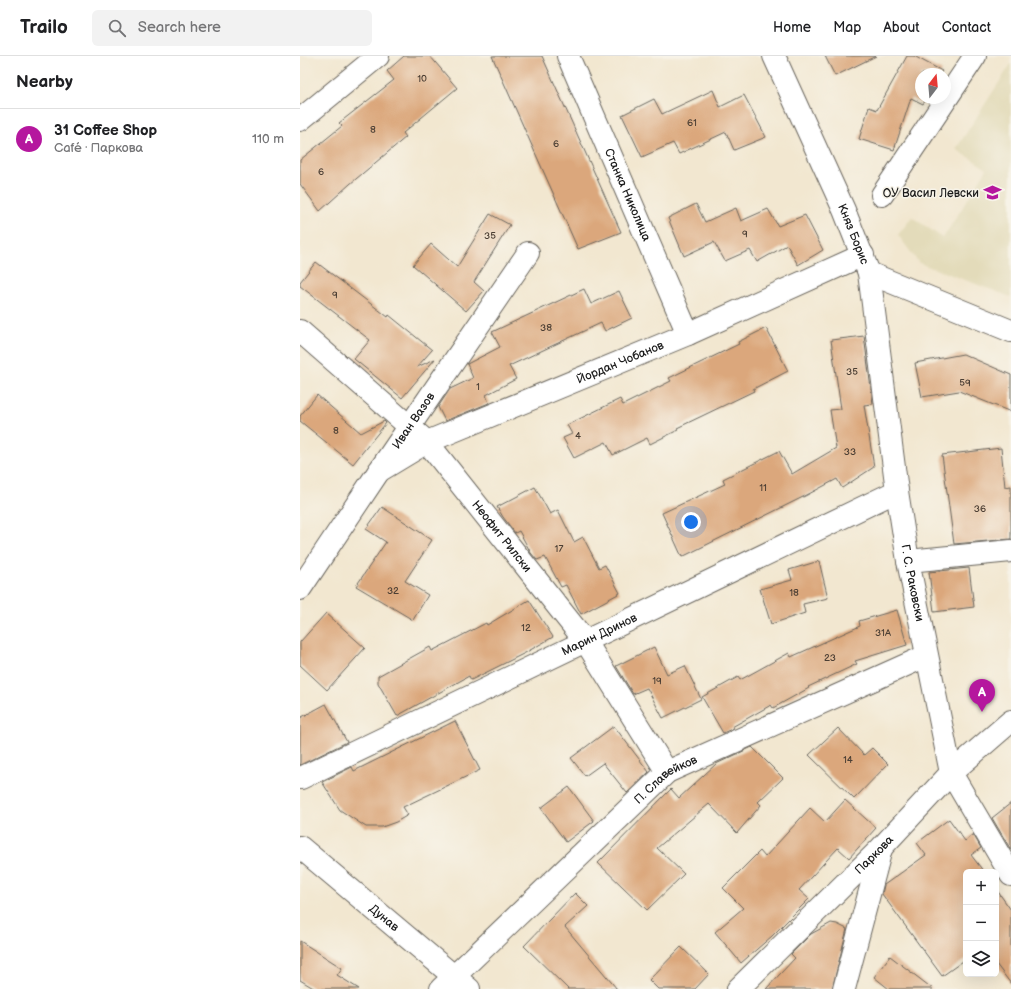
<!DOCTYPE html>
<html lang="en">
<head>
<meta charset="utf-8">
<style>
  body { margin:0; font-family:"Balsamiq Sans",sans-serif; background:#f2f2f2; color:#202124 }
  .controls { position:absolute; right:12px; bottom:12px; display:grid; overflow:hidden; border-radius:6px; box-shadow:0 4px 16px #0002 }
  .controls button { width:36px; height:36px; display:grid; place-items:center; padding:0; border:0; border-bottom:1px solid #e0e0e0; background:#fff; color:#202124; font:20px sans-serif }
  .compass { position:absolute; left:615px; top:12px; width:36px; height:36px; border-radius:50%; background:#fff; box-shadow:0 4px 16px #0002; rotate:16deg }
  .you { position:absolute; left:391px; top:466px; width:14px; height:14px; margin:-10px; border:3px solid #fff; border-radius:50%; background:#1a73e8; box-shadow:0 0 0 6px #1a73e833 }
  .badge { display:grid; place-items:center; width:26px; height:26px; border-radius:50%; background:#b5179e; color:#fff; font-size:13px; font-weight:700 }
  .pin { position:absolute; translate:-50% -33px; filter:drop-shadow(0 1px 2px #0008) }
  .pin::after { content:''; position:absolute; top:21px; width:14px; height:12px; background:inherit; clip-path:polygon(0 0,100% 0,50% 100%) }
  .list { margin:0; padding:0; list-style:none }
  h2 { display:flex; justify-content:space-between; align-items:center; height:52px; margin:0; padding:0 16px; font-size:17px }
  h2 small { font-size:13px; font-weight:400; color:#757577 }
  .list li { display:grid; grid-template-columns:26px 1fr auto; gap:12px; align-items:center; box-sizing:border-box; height:60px; padding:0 16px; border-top:1px solid #e0e0e0 }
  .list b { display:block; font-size:15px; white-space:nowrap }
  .list p { margin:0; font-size:13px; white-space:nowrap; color:#757577 }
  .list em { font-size:13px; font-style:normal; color:#757577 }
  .icon { flex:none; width:22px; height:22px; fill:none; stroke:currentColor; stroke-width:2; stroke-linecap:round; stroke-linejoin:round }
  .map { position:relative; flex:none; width:711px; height:933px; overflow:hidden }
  header { display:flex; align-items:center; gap:24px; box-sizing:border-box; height:56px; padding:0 20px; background:#fff; border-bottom:1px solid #e0e0e0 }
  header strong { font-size:19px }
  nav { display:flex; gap:22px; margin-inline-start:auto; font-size:14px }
  .search { width:280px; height:36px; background:#f2f2f2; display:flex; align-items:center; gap:10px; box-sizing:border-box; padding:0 14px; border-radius:6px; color:#757577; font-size:15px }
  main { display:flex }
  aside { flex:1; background:#fff }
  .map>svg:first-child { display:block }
</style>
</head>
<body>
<header>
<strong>Trailo</strong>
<div class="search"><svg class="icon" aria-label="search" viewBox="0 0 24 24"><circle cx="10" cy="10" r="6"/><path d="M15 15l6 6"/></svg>Search here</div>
<nav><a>Home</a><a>Map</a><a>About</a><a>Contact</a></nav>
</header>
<main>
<aside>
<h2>Nearby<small></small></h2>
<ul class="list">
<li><span class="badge">A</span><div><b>31 Coffee Shop</b><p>Café · Паркова</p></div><em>110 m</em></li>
</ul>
</aside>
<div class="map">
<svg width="711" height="933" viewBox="0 0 711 933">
  <rect width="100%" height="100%" fill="#f7f3e8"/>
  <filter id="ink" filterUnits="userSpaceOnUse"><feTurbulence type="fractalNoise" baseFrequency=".025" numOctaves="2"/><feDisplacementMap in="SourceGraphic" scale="8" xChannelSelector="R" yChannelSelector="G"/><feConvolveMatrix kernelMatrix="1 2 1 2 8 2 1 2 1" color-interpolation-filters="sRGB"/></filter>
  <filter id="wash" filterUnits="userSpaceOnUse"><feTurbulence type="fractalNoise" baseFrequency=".012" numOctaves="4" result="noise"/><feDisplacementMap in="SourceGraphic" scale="16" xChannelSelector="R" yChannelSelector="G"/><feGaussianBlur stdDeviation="0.9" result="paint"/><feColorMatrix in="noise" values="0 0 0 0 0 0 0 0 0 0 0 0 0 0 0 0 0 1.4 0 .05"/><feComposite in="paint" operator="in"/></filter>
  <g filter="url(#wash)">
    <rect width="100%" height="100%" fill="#f2e7d0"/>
    <path fill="#e3dbba" d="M 711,8 L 711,241 L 619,207 L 598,179 L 612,161 L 643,182 L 687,113 L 656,93 Z"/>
    <g id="blocks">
      <g fill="#dba77c">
        <path d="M 104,0 L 130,0 L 157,32 L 103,77 L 106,81 L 50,128 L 20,155 L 0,128 L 0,104 L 42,70 L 39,67 L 94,24 L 87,15 Z"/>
        <path d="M 192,0 L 242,0 L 321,176 L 278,193 Z"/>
        <path d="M 525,0 L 576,0 L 535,20 Z"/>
        <path d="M 607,0 L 614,0 L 642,15 L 640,18 L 621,18 L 621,42 L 627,42 L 623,48 L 611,42 L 594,94 L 559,83 L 569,51 L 577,54 Z"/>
        <path d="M 413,34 L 420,51 L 444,39 L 466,81 L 434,94 L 426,76 L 379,98 L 373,87 L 342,101 L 322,59 L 354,43 L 362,58 Z"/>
        <path d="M 396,148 L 405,166 L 436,152 L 441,165 L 468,153 L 478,170 L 505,159 L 523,194 L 498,209 L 487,189 L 457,206 L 450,194 L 425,205 L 414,186 L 384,200 L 368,162 Z"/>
        <path d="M 190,158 L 210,169 L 174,226 L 184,235 L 166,255 L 113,209 L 131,188 L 157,211 Z"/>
        <path d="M 16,206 L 88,261 L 89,259 L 132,294 L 117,311 L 135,303 L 102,342 L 54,303 L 70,284 L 0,230 L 0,226 Z"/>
        <path d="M 284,233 L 291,248 L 319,235 L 332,262 L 305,275 L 301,267 L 209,310 L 216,323 L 186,339 L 189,347 L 145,365 L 138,351 L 150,333 L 173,322 L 167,308 L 200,291 L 192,276 Z"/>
        <path d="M 466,272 L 488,315 L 453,333 L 454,335 L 377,372 L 378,374 L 350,388 L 347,382 L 313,399 L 306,386 L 274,402 L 263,382 L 272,378 L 267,369 L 320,343 L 323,349 L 371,325 L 369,322 L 439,288 L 438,286 Z"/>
        <path d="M 564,280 L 573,348 L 564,349 L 574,411 L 542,432 L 537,423 L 505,440 L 382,501 L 362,457 L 425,428 L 423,423 L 479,395 L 492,418 L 536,392 L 530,354 L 541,353 L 531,284 Z"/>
        <path d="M 663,298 L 711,319 L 711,356 L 659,335 L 622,341 L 615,307 Z"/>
        <path d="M 17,339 L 61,377 L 84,365 L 86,367 L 53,408 L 0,365 L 0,360 Z"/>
        <path d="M 701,392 L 705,431 L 711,430 L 711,483 L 654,488 L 642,399 Z"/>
        <path d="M 235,431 L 250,458 L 258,454 L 274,486 L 283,481 L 299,512 L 305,509 L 320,537 L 281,558 L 266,529 L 261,531 L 245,501 L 237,504 L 231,497 L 219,475 L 215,477 L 203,461 L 197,451 Z"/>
        <path d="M 82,451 L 132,484 L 105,525 L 128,539 L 113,564 L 56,530 L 86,486 L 66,473 Z"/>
        <path d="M 519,505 L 528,542 L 503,548 L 505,557 L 471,568 L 460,533 L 492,524 L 489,514 Z"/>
        <path d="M 669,512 L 674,551 L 634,556 L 629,516 Z"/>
        <path d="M 229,544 L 253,581 L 225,597 L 171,624 L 169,620 L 97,660 L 78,627 L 78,620 L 130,591 L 132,595 L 186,567 L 187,569 Z"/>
        <path d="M 597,554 L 607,589 L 555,605 L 557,608 L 508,631 L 509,632 L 473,652 L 471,649 L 432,671 L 434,672 L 423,677 L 402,641 L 438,621 L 440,624 L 489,597 L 491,601 L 560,570 L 559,565 Z"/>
        <path d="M 26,557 L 65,592 L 27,634 L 0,609 L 0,586 Z"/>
        <path d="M 354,591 L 367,618 L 385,610 L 401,643 L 363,662 L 347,632 L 333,638 L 316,610 Z"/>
        <path d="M 26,648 L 47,686 L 0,709 L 0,662 Z"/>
        <path d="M 155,665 L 180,714 L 103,751 L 108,759 L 96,766 L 82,771 L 66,771 L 40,754 L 22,726 L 52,711 L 54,715 Z"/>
        <path d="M 314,670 L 349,716 L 327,737 L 303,707 L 285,720 L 271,702 Z"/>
        <path d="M 538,672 L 564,699 L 572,692 L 588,708 L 554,743 L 509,699 Z"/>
        <path d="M 452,691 L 483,722 L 458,746 L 461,749 L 437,777 L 409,748 L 357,792 L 384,818 L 347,854 L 298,807 L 371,733 L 379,742 L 416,708 Z"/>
        <path d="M 269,731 L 294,765 L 266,786 L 241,752 Z"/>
        <path d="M 545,744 L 576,772 L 549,802 L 538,792 L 499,834 L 509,843 L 472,880 L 441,907 L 415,876 L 443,852 L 423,832 L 460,795 L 465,801 L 510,752 L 525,766 Z"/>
        <path d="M 711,747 L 711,794 L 692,762 Z"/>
        <path d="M 649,763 L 665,785 L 673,778 L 681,792 L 671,799 L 684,816 L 666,816 L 666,903 L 642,920 L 582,838 L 584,829 L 626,799 L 617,787 Z"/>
        <path d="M 696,833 L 711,854 L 711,928 L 696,908 Z"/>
        <path d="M 275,837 L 288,850 L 265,871 L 317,933 L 268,933 L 224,890 Z"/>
        <path d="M 531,867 L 537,868 L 547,873 L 532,933 L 466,933 L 495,902 L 491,898 L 511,878 Z"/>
        <path d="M 0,885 L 42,912 L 37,919 L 59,933 L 15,933 L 0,924 Z"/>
        <path d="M 381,891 L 409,918 L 395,933 L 358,933 L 349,924 Z"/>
        <path d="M 590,900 L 633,933 L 589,933 L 574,921 Z"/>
      </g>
    </g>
  </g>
  <g filter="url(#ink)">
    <use href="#blocks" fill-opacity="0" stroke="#67635b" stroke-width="1"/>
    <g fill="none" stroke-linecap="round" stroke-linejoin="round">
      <defs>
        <g id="minor">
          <path id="s1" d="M 268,0 L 388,278"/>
          <path id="s2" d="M 474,0 L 544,154 L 569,217 L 597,435 L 608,505 L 651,717 L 711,819"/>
          <path d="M 0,64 L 78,0"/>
          <path d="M 582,139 L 675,0"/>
          <path d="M 569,217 L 711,275"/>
          <path id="s3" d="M 0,275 L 127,386 L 286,586 L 367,716"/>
          <path id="s4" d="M 79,415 L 127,386 L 388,278 L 563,199"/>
          <path d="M 608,505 L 711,495"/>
          <path id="s5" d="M 0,533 L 79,415 L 228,197"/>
          <path id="s6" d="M 1,722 L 597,435"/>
          <path id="s7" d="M 0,791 L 169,933"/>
          <path id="s8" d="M 141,933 L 367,716 L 626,600"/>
          <path id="s9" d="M 438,933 L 581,792 L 651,717 L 711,665"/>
          <path d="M 544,933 L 581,793"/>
        </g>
      </defs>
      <use href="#minor" stroke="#67635b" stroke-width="24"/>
      <use href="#minor" stroke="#fff" stroke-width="22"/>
    </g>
  </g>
  <defs>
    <symbol id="school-bare" viewBox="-9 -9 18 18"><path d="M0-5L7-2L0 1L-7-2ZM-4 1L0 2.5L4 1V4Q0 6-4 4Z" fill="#b5179e" stroke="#f7f3e8" stroke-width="2.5" paint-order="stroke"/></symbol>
  </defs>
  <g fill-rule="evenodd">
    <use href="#school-bare" x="680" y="124" width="25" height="25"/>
  </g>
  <g text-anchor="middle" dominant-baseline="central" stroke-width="3" stroke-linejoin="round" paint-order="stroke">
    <g font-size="10" fill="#4c3f34">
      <text x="122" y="23">10</text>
      <text x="392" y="67">61</text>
      <text x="73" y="74">8</text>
      <text x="256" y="88">6</text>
      <text x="21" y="116">6</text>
      <text x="445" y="178">9</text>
      <text x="190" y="180">35</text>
      <text x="35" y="239">9</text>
      <text x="246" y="272">38</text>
      <text x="552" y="316">35</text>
      <text x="665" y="327">59</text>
      <text x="178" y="331">1</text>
      <text x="36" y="375">8</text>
      <text x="278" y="380">4</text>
      <text x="550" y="396">33</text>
      <text x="463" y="432">11</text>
      <text x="680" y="453">36</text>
      <text x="259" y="493">17</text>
      <text x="93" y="535">32</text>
      <text x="494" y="537">18</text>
      <text x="226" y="572">12</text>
      <text x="583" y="577">31А</text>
      <text x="530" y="602">23</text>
      <text x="357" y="625">19</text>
      <text x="548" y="704">14</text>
    </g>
    <g font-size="12" fill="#1c1c1c" stroke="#f7f3e8" text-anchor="end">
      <text x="679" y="137">ОУ Васил Левски</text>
    </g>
    <g font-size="12" fill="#1c1c1c" stroke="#f7f3e8">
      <text stroke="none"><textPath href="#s1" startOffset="151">Станка Николица</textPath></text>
      <text stroke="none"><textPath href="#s2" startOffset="195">Княз Борис</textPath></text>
      <text stroke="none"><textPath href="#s4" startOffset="265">Йордан Чобанов</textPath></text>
      <text stroke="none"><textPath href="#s5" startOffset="203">Иван Вазов</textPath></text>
      <text stroke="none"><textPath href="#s3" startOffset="289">Неофит Рилски</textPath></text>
      <text stroke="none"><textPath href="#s2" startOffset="550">Г. С. Раковски</textPath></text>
      <text stroke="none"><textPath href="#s6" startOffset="331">Марин Дринов</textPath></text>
      <text stroke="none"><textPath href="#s8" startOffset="308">П. Славейков</textPath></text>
      <text stroke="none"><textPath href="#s9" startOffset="191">Паркова</textPath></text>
      <text stroke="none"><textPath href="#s7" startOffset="110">Дунав</textPath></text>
    </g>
  </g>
</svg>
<div class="controls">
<button>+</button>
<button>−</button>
<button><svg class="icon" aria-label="layers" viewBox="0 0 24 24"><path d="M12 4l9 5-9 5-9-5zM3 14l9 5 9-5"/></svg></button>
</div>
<svg class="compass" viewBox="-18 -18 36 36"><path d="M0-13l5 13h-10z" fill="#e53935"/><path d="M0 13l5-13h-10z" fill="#757577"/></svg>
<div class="you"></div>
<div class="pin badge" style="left:682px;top:656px">A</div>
</div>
</main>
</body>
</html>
